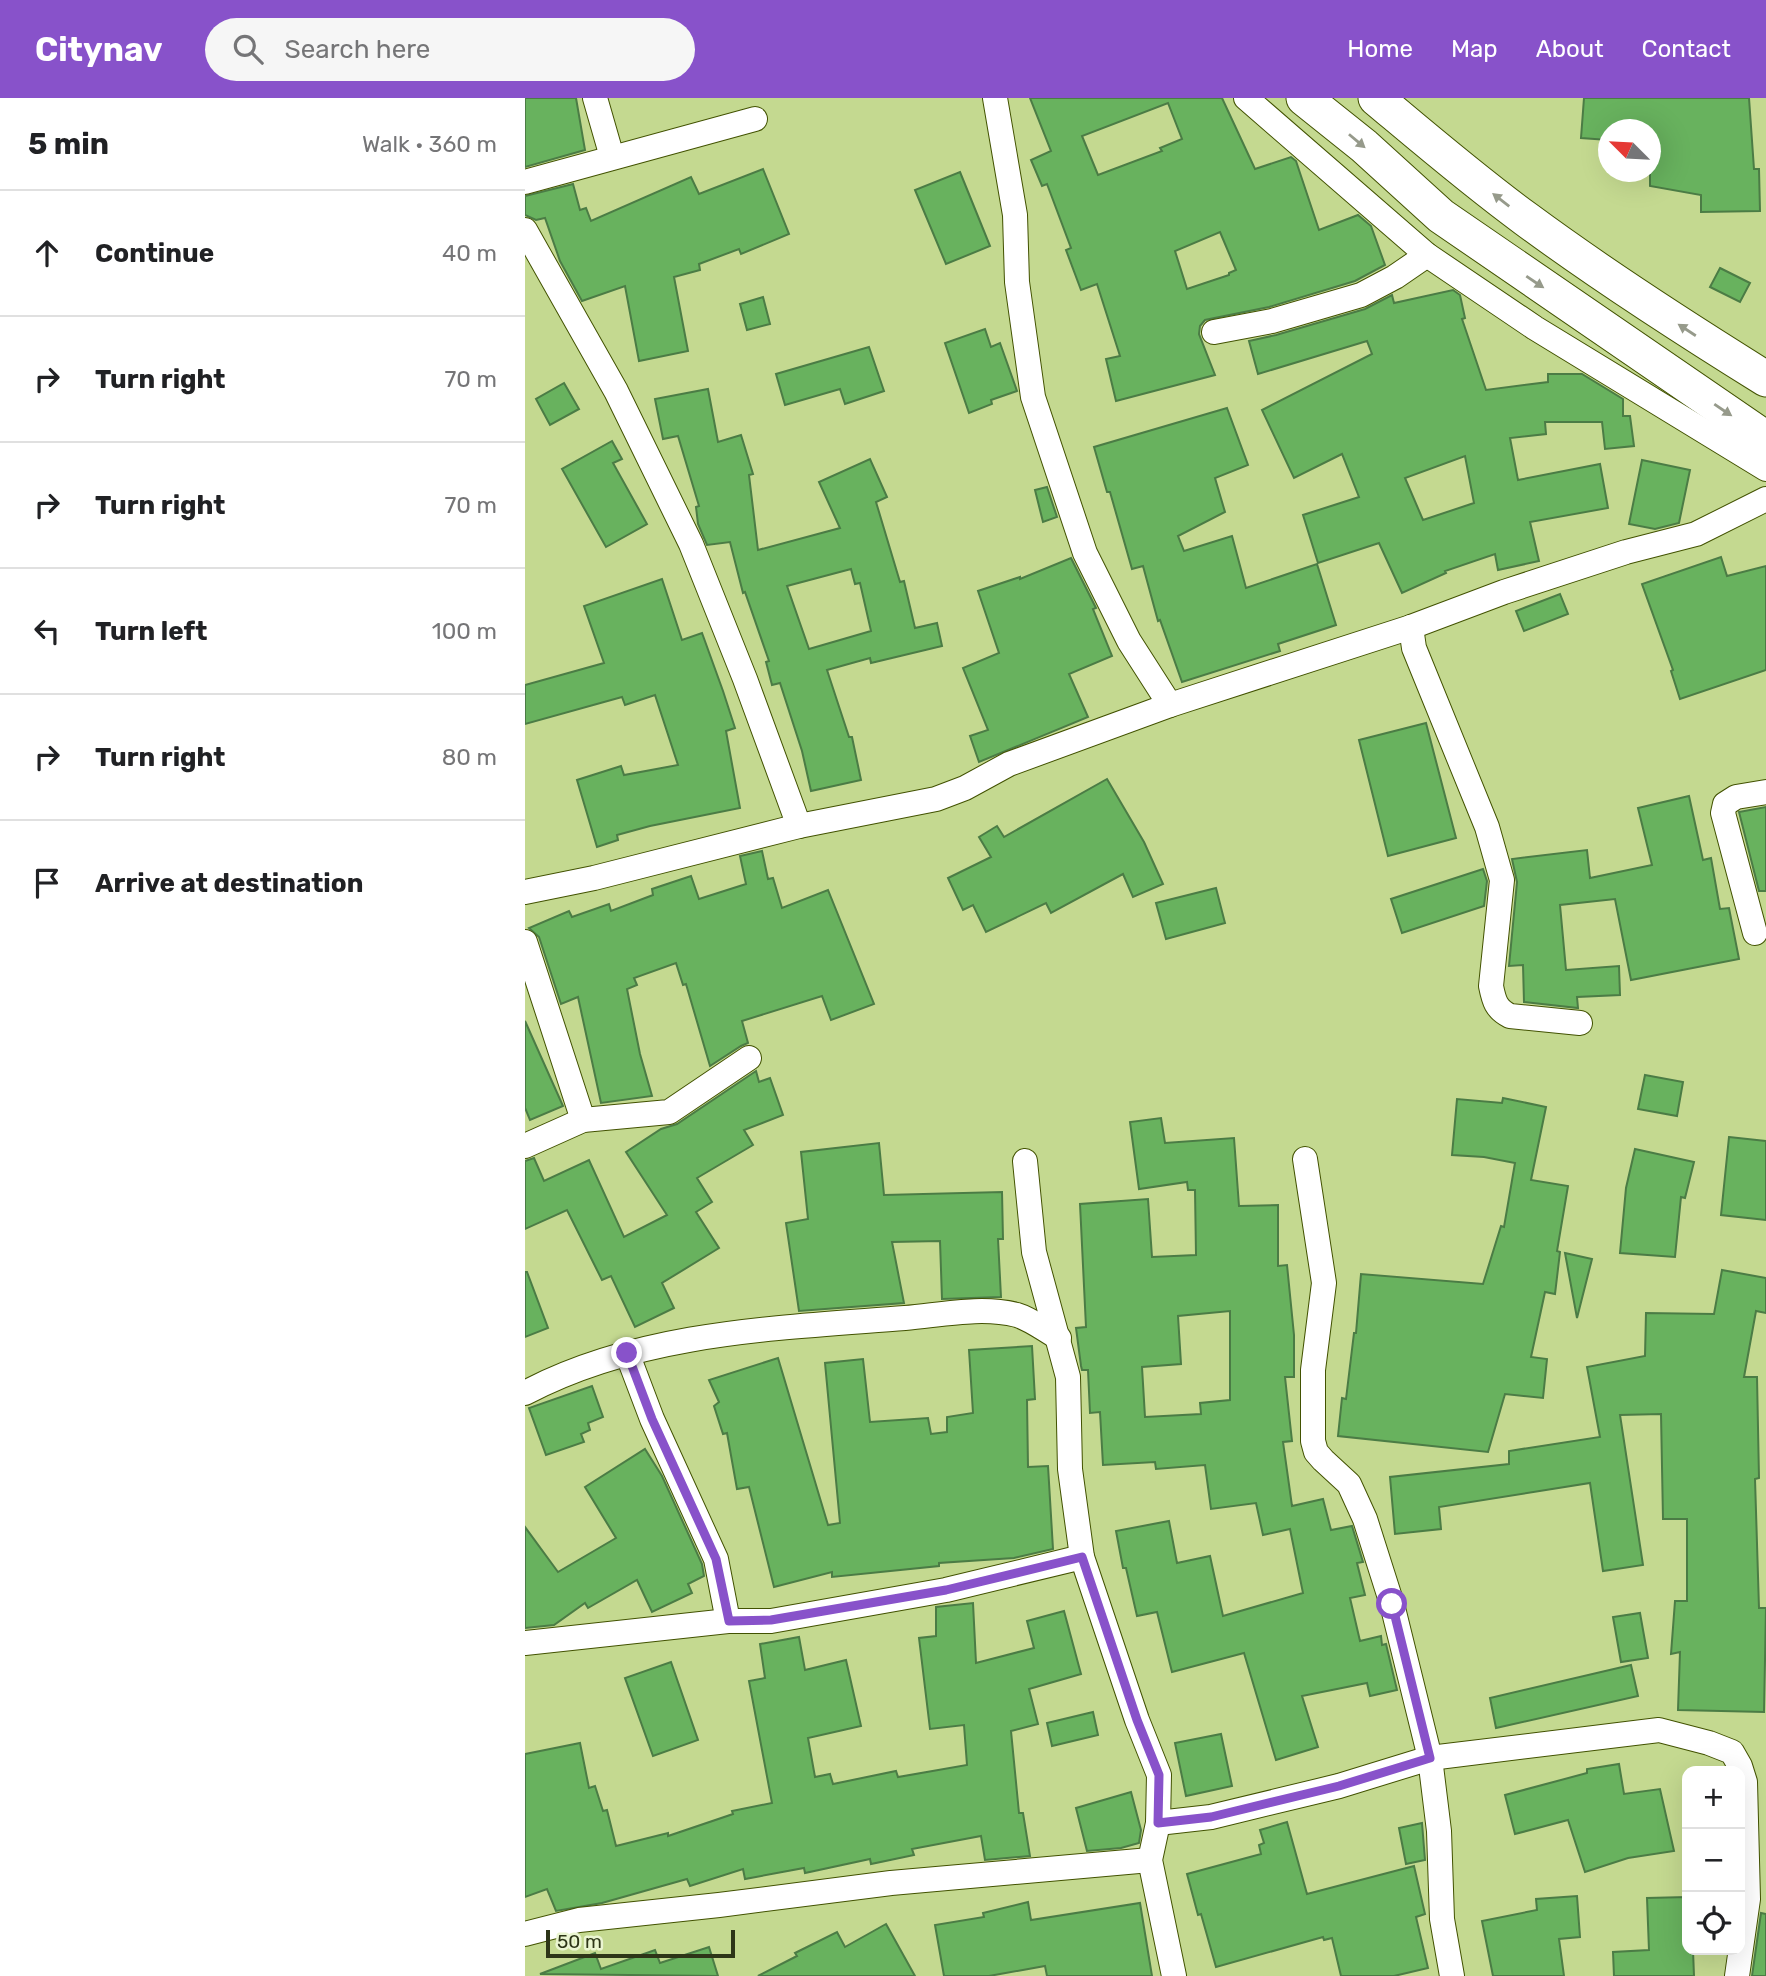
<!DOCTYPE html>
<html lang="en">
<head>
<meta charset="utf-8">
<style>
  body { margin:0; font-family:Rubik,sans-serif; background:#f6f6f6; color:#202124 }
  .controls { position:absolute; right:21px; bottom:21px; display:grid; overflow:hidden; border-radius:14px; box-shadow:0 7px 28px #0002 }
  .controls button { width:63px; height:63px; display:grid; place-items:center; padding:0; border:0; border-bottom:2px solid #e0e0e0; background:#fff; color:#202124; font:35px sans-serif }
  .compass { position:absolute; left:1073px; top:21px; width:63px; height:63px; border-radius:50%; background:#fff; box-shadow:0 7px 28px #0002; rotate:294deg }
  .scale { position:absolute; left:21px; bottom:18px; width:189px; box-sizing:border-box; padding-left:7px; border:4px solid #2d3517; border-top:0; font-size:19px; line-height:24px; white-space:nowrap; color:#2d3517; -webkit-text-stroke:5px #eaf5d1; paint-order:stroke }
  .stop { position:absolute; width:21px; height:21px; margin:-16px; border:5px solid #8852ca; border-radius:50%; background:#fff }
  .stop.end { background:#8852ca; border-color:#fff; box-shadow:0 2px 7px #0008 }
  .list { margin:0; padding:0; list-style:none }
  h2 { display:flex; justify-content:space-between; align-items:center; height:91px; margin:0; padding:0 28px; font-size:30px }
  h2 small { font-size:23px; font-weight:400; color:#757577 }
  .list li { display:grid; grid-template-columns:46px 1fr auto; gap:21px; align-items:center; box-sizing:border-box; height:126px; padding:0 28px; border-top:2px solid #e0e0e0 }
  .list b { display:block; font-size:26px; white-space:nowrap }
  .list em { font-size:23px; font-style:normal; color:#757577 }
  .icon { flex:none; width:38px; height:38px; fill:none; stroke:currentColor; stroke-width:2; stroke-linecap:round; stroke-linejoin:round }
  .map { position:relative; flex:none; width:1241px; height:1878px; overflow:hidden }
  header { display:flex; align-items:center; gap:42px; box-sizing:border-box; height:98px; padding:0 35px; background:#8852ca; color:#fff }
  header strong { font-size:33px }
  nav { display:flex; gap:38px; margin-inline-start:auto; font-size:24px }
  .search { width:490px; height:63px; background:#f6f6f6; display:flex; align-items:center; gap:18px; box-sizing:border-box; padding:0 24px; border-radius:38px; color:#757577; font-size:26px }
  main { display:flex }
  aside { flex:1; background:#fff }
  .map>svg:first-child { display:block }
</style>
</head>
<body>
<header>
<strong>Citynav</strong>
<div class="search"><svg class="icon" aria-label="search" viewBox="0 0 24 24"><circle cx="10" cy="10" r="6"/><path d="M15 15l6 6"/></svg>Search here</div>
<nav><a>Home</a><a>Map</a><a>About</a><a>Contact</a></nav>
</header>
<main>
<aside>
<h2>5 min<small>Walk · 360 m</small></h2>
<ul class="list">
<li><svg class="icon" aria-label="ahead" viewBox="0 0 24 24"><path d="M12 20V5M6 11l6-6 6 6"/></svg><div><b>Continue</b></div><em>40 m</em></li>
<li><svg class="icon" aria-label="right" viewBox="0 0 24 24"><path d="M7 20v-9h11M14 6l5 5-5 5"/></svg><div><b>Turn right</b></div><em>70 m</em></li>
<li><svg class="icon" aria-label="right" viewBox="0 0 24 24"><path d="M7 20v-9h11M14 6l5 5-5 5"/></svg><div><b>Turn right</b></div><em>70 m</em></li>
<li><svg class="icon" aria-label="left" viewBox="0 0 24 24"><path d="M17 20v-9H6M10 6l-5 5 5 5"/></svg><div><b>Turn left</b></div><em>100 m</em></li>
<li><svg class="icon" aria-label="right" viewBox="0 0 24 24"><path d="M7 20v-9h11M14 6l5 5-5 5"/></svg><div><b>Turn right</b></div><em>80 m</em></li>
<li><svg class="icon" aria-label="arrive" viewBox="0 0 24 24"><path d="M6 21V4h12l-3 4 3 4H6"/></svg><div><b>Arrive at destination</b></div></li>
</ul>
</aside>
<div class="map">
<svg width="1241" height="1878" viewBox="0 0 1241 1878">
  <rect width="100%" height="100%" fill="#c4d990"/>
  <g fill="#68b25e" stroke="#4b7c45" stroke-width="2" fill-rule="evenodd">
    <path d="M 0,0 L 51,0 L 60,52 L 0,69 Z"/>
    <path d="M 505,0 L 697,0 L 730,71 L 766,59 L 771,63 L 794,132 L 833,117 L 846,128 L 860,167 L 830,183 L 744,209 L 680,222 L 675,228 L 674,236 L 690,277 L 591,303 L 581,261 L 595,258 L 572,186 L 556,192 L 541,152 L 546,150 L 522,86 L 517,88 L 506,62 L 526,53 ZM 643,5 L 657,41 L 635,50 L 637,53 L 573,77 L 557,38 ZM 695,134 L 711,172 L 704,175 L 704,177 L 662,191 L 650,153 Z"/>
    <path d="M 1059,0 L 1224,0 L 1229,71 L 1234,71 L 1235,113 L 1176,114 L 1176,97 L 1125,88 L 1125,32 L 1083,32 L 1083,42 L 1056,40 Z"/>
    <path d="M 238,71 L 264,136 L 216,156 L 214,151 L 174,166 L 175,172 L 149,179 L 163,253 L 114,263 L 100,188 L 57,203 L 35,163 L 20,120 L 11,122 L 0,117 L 0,98 L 48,86 L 55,112 L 61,110 L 66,123 L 166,79 L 174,96 Z"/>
    <path d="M 435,74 L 465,148 L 421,166 L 390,92 Z"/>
    <path d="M 1195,170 L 1225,185 L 1215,204 L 1185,189 Z"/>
    <path d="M 928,192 L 935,197 L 940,220 L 937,221 L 961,292 L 1023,284 L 1023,276 L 1057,276 L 1098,301 L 1098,318 L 1105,318 L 1109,348 L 1080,351 L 1077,324 L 1020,324 L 1021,336 L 985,340 L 993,382 L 1075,366 L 1083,410 L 1005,424 L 1014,463 L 973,472 L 970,456 L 920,473 L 921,475 L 877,495 L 854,445 L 793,465 L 778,417 L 834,399 L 817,356 L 769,380 L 737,312 L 847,256 L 842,243 L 733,276 L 724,243 L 751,237 L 840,211 L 867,197 L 869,205 ZM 940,358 L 949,405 L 898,422 L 880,380 Z"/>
    <path d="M 238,199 L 245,226 L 222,232 L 215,206 Z"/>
    <path d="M 460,231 L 466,249 L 475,245 L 492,293 L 466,302 L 467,306 L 444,315 L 420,245 Z"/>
    <path d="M 344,249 L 359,293 L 320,306 L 315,291 L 260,307 L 251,276 Z"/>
    <path d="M 39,285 L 54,311 L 25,327 L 11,301 Z"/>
    <path d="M 183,291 L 193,344 L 216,337 L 228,376 L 224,377 L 233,452 L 315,430 L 294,384 L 345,361 L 362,399 L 351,404 L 375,484 L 379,483 L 390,530 L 412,525 L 417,548 L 346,565 L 345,560 L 302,572 L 324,639 L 327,639 L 336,682 L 286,693 L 277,653 L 255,585 L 247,587 L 241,564 L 244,563 L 220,494 L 218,495 L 205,444 L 182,447 L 173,426 L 171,409 L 174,408 L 153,338 L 138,341 L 130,301 ZM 326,471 L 330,486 L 335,485 L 346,533 L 284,551 L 262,488 Z"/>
    <path d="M 702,310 L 723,367 L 690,380 L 700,414 L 653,438 L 659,453 L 707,438 L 721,490 L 792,466 L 811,527 L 753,546 L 755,553 L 657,584 L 635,522 L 633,523 L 618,468 L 607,471 L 585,394 L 582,394 L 569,349 Z"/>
    <path d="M 87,343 L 97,361 L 88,365 L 122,426 L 81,449 L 37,371 Z"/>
    <path d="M 1117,362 L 1165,372 L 1154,425 L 1130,431 L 1104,426 Z"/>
    <path d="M 522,389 L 532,419 L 518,424 L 510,392 Z"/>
    <path d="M 1196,459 L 1202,478 L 1241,468 L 1241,572 L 1155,601 L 1146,573 L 1148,572 L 1117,486 Z"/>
    <path d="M 546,460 L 571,510 L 568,511 L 587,558 L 544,576 L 563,619 L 454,664 L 445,638 L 463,632 L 438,570 L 474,555 L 453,493 L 495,479 L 495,481 Z"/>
    <path d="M 137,481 L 157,542 L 177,535 L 198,593 L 210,630 L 201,633 L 215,710 L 125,728 L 92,737 L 93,742 L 72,749 L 52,682 L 96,668 L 99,677 L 153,667 L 130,597 L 100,607 L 97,599 L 0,626 L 0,587 L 79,565 L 59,508 Z"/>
    <path d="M 1035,496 L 1043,516 L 999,533 L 991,513 Z"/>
    <path d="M 901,625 L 931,740 L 863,758 L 834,642 Z"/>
    <path d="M 582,681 L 619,744 L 638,786 L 608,799 L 598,776 L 526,815 L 521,805 L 461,834 L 448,807 L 438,812 L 423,780 L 466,759 L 454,739 L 472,728 L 479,739 Z"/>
    <path d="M 1164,698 L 1178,762 L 1186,760 L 1195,811 L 1204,810 L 1214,861 L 1106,882 L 1090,801 L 1035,807 L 1041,872 L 1094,868 L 1095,897 L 1052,899 L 1053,910 L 999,904 L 998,867 L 984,868 L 992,784 L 987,761 L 1062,752 L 1065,780 L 1127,767 L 1113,710 Z"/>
    <path d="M 1241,709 L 1241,793 L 1234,793 L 1214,714 Z"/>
    <path d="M 237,753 L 243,781 L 248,780 L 257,810 L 303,792 L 349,906 L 306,922 L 297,898 L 217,923 L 223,945 L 216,948 L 185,968 L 161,886 L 158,887 L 151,865 L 109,880 L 112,887 L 102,891 L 115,956 L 127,998 L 76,1005 L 53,899 L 36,906 L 14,839 L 4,830 L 44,813 L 47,819 L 84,806 L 86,813 L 128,797 L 127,791 L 166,778 L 174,801 L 221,786 L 215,758 Z"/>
    <path d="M 958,771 L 962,783 L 959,808 L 877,835 L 866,801 Z"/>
    <path d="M 691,790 L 700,825 L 641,841 L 631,805 Z"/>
    <path d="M 0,923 L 38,1008 L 5,1022 L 0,1010 Z"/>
    <path d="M 231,973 L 234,984 L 245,980 L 258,1017 L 219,1032 L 228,1047 L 172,1080 L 187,1104 L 171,1114 L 194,1150 L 137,1185 L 149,1210 L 110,1229 L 86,1178 L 77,1182 L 42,1112 L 0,1131 L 0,1063 L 9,1060 L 19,1083 L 64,1062 L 99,1139 L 142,1117 L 101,1054 L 136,1031 L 152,1026 Z"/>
    <path d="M 1120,977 L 1158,984 L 1152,1018 L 1113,1011 Z"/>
    <path d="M 978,1000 L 1021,1009 L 1006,1082 L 1043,1088 L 1032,1153 L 1035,1154 L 1030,1196 L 1020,1194 L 1006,1259 L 1022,1261 L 1018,1300 L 980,1296 L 963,1354 L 813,1338 L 817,1300 L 821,1301 L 829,1235 L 831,1235 L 836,1176 L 958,1186 L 976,1128 L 979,1129 L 990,1065 L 959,1059 L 927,1057 L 932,1001 L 977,1005 Z"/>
    <path d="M 636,1020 L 640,1045 L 709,1040 L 714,1108 L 753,1107 L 753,1168 L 762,1167 L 769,1237 L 769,1279 L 760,1279 L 767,1343 L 758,1344 L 767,1408 L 798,1401 L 806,1432 L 827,1428 L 838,1464 L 832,1465 L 840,1497 L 825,1500 L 835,1543 L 856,1538 L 857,1547 L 861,1546 L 872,1592 L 845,1598 L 842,1585 L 777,1598 L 793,1649 L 751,1662 L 719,1555 L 647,1574 L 632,1514 L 612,1518 L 601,1470 L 598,1470 L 591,1433 L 644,1423 L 652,1465 L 685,1458 L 698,1518 L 778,1495 L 765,1431 L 738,1437 L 731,1405 L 686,1411 L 680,1367 L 631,1371 L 630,1364 L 578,1367 L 575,1314 L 565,1315 L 563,1272 L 557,1272 L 556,1268 L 551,1230 L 561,1229 L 555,1106 L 623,1101 L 627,1159 L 671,1157 L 670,1092 L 663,1092 L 662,1084 L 614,1091 L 605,1024 ZM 705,1213 L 705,1302 L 675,1305 L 676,1316 L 620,1319 L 617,1269 L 656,1266 L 653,1218 Z"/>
    <path d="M 1204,1039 L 1241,1043 L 1241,1122 L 1196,1117 Z"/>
    <path d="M 354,1045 L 359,1097 L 477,1094 L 478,1141 L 473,1141 L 476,1199 L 417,1201 L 415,1143 L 367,1144 L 379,1205 L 274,1213 L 261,1125 L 283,1121 L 276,1054 Z"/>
    <path d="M 1110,1051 L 1169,1064 L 1160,1100 L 1156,1099 L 1150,1159 L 1095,1155 L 1101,1090 Z"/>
    <path d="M 1040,1155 L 1067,1161 L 1052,1220 Z"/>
    <path d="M 1197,1172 L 1241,1180 L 1241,1215 L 1231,1213 L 1219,1279 L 1232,1279 L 1234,1380 L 1230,1381 L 1234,1510 L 1241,1510 L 1239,1614 L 1153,1612 L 1155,1554 L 1146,1556 L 1150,1503 L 1162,1503 L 1162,1421 L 1138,1421 L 1136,1316 L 1095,1317 L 1118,1467 L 1078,1473 L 1065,1385 L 914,1409 L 916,1431 L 870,1436 L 865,1379 L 984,1366 L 984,1353 L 1075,1339 L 1062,1269 L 1120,1258 L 1121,1215 L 1189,1216 Z"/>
    <path d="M 0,1174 L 2,1174 L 23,1230 L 0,1239 Z"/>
    <path d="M 507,1248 L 510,1301 L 502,1302 L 503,1369 L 523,1368 L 528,1451 L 489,1460 L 414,1465 L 414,1468 L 307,1479 L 307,1474 L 249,1489 L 224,1389 L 212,1391 L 202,1335 L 198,1336 L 189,1308 L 194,1304 L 184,1282 L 253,1260 L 303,1427 L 315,1425 L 300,1265 L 338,1261 L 345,1324 L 403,1320 L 406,1336 L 422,1334 L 422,1319 L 448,1315 L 444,1252 Z"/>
    <path d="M 67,1288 L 78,1319 L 63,1325 L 65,1332 L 56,1336 L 59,1344 L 21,1357 L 4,1310 Z"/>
    <path d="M 120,1351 L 137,1378 L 177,1466 L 179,1478 L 163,1486 L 167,1495 L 127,1514 L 112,1482 L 63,1510 L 60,1505 L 29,1527 L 0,1530 L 0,1429 L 33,1474 L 91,1440 L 60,1389 Z"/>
    <path d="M 448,1505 L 451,1565 L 509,1550 L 502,1523 L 539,1513 L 556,1576 L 504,1591 L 513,1626 L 486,1633 L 494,1715 L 498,1715 L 505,1758 L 460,1762 L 456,1738 L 387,1751 L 389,1757 L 346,1766 L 345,1761 L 280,1775 L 279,1770 L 220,1781 L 218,1771 L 165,1788 L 162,1781 L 77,1805 L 31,1813 L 22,1791 L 0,1799 L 0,1656 L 55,1645 L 64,1690 L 70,1688 L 78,1713 L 82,1712 L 91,1748 L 143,1735 L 143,1738 L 208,1716 L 207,1713 L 247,1705 L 224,1583 L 240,1580 L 235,1546 L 274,1539 L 280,1572 L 321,1562 L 336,1628 L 283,1640 L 290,1679 L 305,1676 L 308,1686 L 371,1673 L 373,1679 L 442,1667 L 439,1627 L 405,1631 L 394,1540 L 411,1538 L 411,1509 Z"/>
    <path d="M 1115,1515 L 1123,1560 L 1096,1564 L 1088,1519 Z"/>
    <path d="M 146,1564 L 173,1642 L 128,1658 L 100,1580 Z"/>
    <path d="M 1106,1567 L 1113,1598 L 971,1630 L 965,1600 Z"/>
    <path d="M 568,1614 L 573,1637 L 527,1648 L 522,1625 Z"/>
    <path d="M 696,1636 L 707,1688 L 661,1698 L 650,1645 Z"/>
    <path d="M 1094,1666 L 1099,1696 L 1135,1691 L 1149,1753 L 1103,1760 L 1060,1774 L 1043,1722 L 990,1736 L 980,1697 L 1062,1675 L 1062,1671 Z"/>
    <path d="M 606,1694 L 616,1732 L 614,1745 L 596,1750 L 562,1753 L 551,1710 Z"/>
    <path d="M 762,1724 L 782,1796 L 889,1768 L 900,1816 L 891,1819 L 903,1870 L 869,1878 L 816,1878 L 807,1840 L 799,1842 L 798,1839 L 691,1869 L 676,1816 L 673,1817 L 662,1776 L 736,1756 L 734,1747 L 739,1745 L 735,1732 Z"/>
    <path d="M 897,1725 L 900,1762 L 881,1766 L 874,1730 Z"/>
    <path d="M 1052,1798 L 1055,1839 L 1034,1841 L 1039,1878 L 968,1878 L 957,1823 L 1012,1812 L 1011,1801 Z"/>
    <path d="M 1162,1799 L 1162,1852 L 1168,1852 L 1169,1878 L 1089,1878 L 1088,1854 L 1124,1852 L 1122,1800 Z"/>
    <path d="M 503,1804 L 506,1822 L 615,1805 L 627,1878 L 522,1878 L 520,1868 L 464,1878 L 419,1878 L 410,1827 L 459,1819 L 458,1815 Z"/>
    <path d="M 1236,1815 L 1241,1816 L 1241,1878 L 1227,1878 Z"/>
    <path d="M 361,1826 L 390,1878 L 233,1878 L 272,1858 L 270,1855 L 312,1834 L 320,1849 Z"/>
    <path d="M 184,1849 L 193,1878 L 15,1876 L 70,1855 L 76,1871 L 130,1852 L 135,1865 Z"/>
  </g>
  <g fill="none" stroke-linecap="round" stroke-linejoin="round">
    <defs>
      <g id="street">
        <path d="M 70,0 L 87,59"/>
        <path d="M 470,0 L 490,117 L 492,184 L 508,299 L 560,455 L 604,543 L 645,607"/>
        <path d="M 721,0 L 902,157 L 1010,230 L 1241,371"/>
        <path d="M 0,84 L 230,21"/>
        <path d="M 0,132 L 91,293 L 166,446 L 220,581 L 274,728"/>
        <path d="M 689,234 L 747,223 L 836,197 L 870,179 L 902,157"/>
        <path d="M 886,529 L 889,550 L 962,729 L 977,782 L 966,888 C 969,903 971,911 985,918 L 1055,925"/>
        <path d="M 0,794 L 69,780 L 274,728 L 411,701 L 440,690 L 484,666 L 645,607 L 886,529 L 979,494 L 1101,454 L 1171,436 L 1241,401"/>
        <path d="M 1230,835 L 1198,715 L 1200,706 L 1211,699 L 1241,694"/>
        <path d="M 0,844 L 58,1022"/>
        <path d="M 0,1048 L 58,1022 L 144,1014 L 224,960"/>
        <path d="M 780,1061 L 799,1185 L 788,1272 L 788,1343 L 791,1354 L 798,1362 L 824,1386 L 840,1421 L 867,1506 L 905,1660 L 914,1733 L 917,1821 L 927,1878"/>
        <path d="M 500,1063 L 509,1154 L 543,1279 L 545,1371 L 557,1459 L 612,1622 L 634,1677 L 633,1725 L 625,1762 L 649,1878"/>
        <path d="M 102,1255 L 127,1321 L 191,1461 L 203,1523"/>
        <path d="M 0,1295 C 115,1234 253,1230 380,1220 C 416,1217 456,1208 492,1217 C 506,1221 521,1233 534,1240"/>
        <path d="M 0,1545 L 203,1523 L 246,1523 L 421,1492 L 557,1459"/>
        <path d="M 633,1725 L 686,1719 L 814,1688 L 905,1660 L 1134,1632 L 1184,1645 L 1207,1654 L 1215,1668 L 1220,1684 L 1223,1801 L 1212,1878"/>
        <path d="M 0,1836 L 54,1822 L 194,1807 L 366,1785 L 625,1762"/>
      </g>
      <g id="secondary">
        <path d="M 779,0 L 839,48 L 916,118 L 1241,341"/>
        <path d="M 851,0 C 900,41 949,83 1001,121 C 1078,178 1159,230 1241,281"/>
      </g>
    </defs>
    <use href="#street" stroke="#425201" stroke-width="26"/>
    <use href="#secondary" stroke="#425201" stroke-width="37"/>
    <use href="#street" stroke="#fff" stroke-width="24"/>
    <use href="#secondary" stroke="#fff" stroke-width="35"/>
  </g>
  <defs><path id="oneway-solid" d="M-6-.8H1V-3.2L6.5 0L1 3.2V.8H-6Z" transform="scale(1.75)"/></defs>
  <g fill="#969a8b">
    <use href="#oneway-solid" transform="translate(832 43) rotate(40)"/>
    <use href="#oneway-solid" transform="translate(976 102) rotate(-142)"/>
    <use href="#oneway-solid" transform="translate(1010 184) rotate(34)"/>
    <use href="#oneway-solid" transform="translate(1162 232) rotate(-147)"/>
    <use href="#oneway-solid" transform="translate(1198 312) rotate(34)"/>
  </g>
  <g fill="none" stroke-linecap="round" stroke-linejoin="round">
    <path stroke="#8852ca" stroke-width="9" d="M 102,1255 L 127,1321 L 191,1461 L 204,1523 L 246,1522 L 421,1492 L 557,1459 L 612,1622 L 634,1677 L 633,1725 L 686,1719 L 814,1688 L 905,1660 L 867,1506"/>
  </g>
</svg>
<div class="controls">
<button>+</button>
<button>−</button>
<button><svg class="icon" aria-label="locate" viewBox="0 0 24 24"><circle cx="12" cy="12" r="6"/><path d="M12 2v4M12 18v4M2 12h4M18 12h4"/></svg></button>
</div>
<svg class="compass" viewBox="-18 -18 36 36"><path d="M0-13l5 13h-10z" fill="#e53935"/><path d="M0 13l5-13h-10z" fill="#757577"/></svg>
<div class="scale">50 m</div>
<div class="stop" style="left:867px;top:1506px"></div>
<div class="stop end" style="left:102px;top:1255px"></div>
</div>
</main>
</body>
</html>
